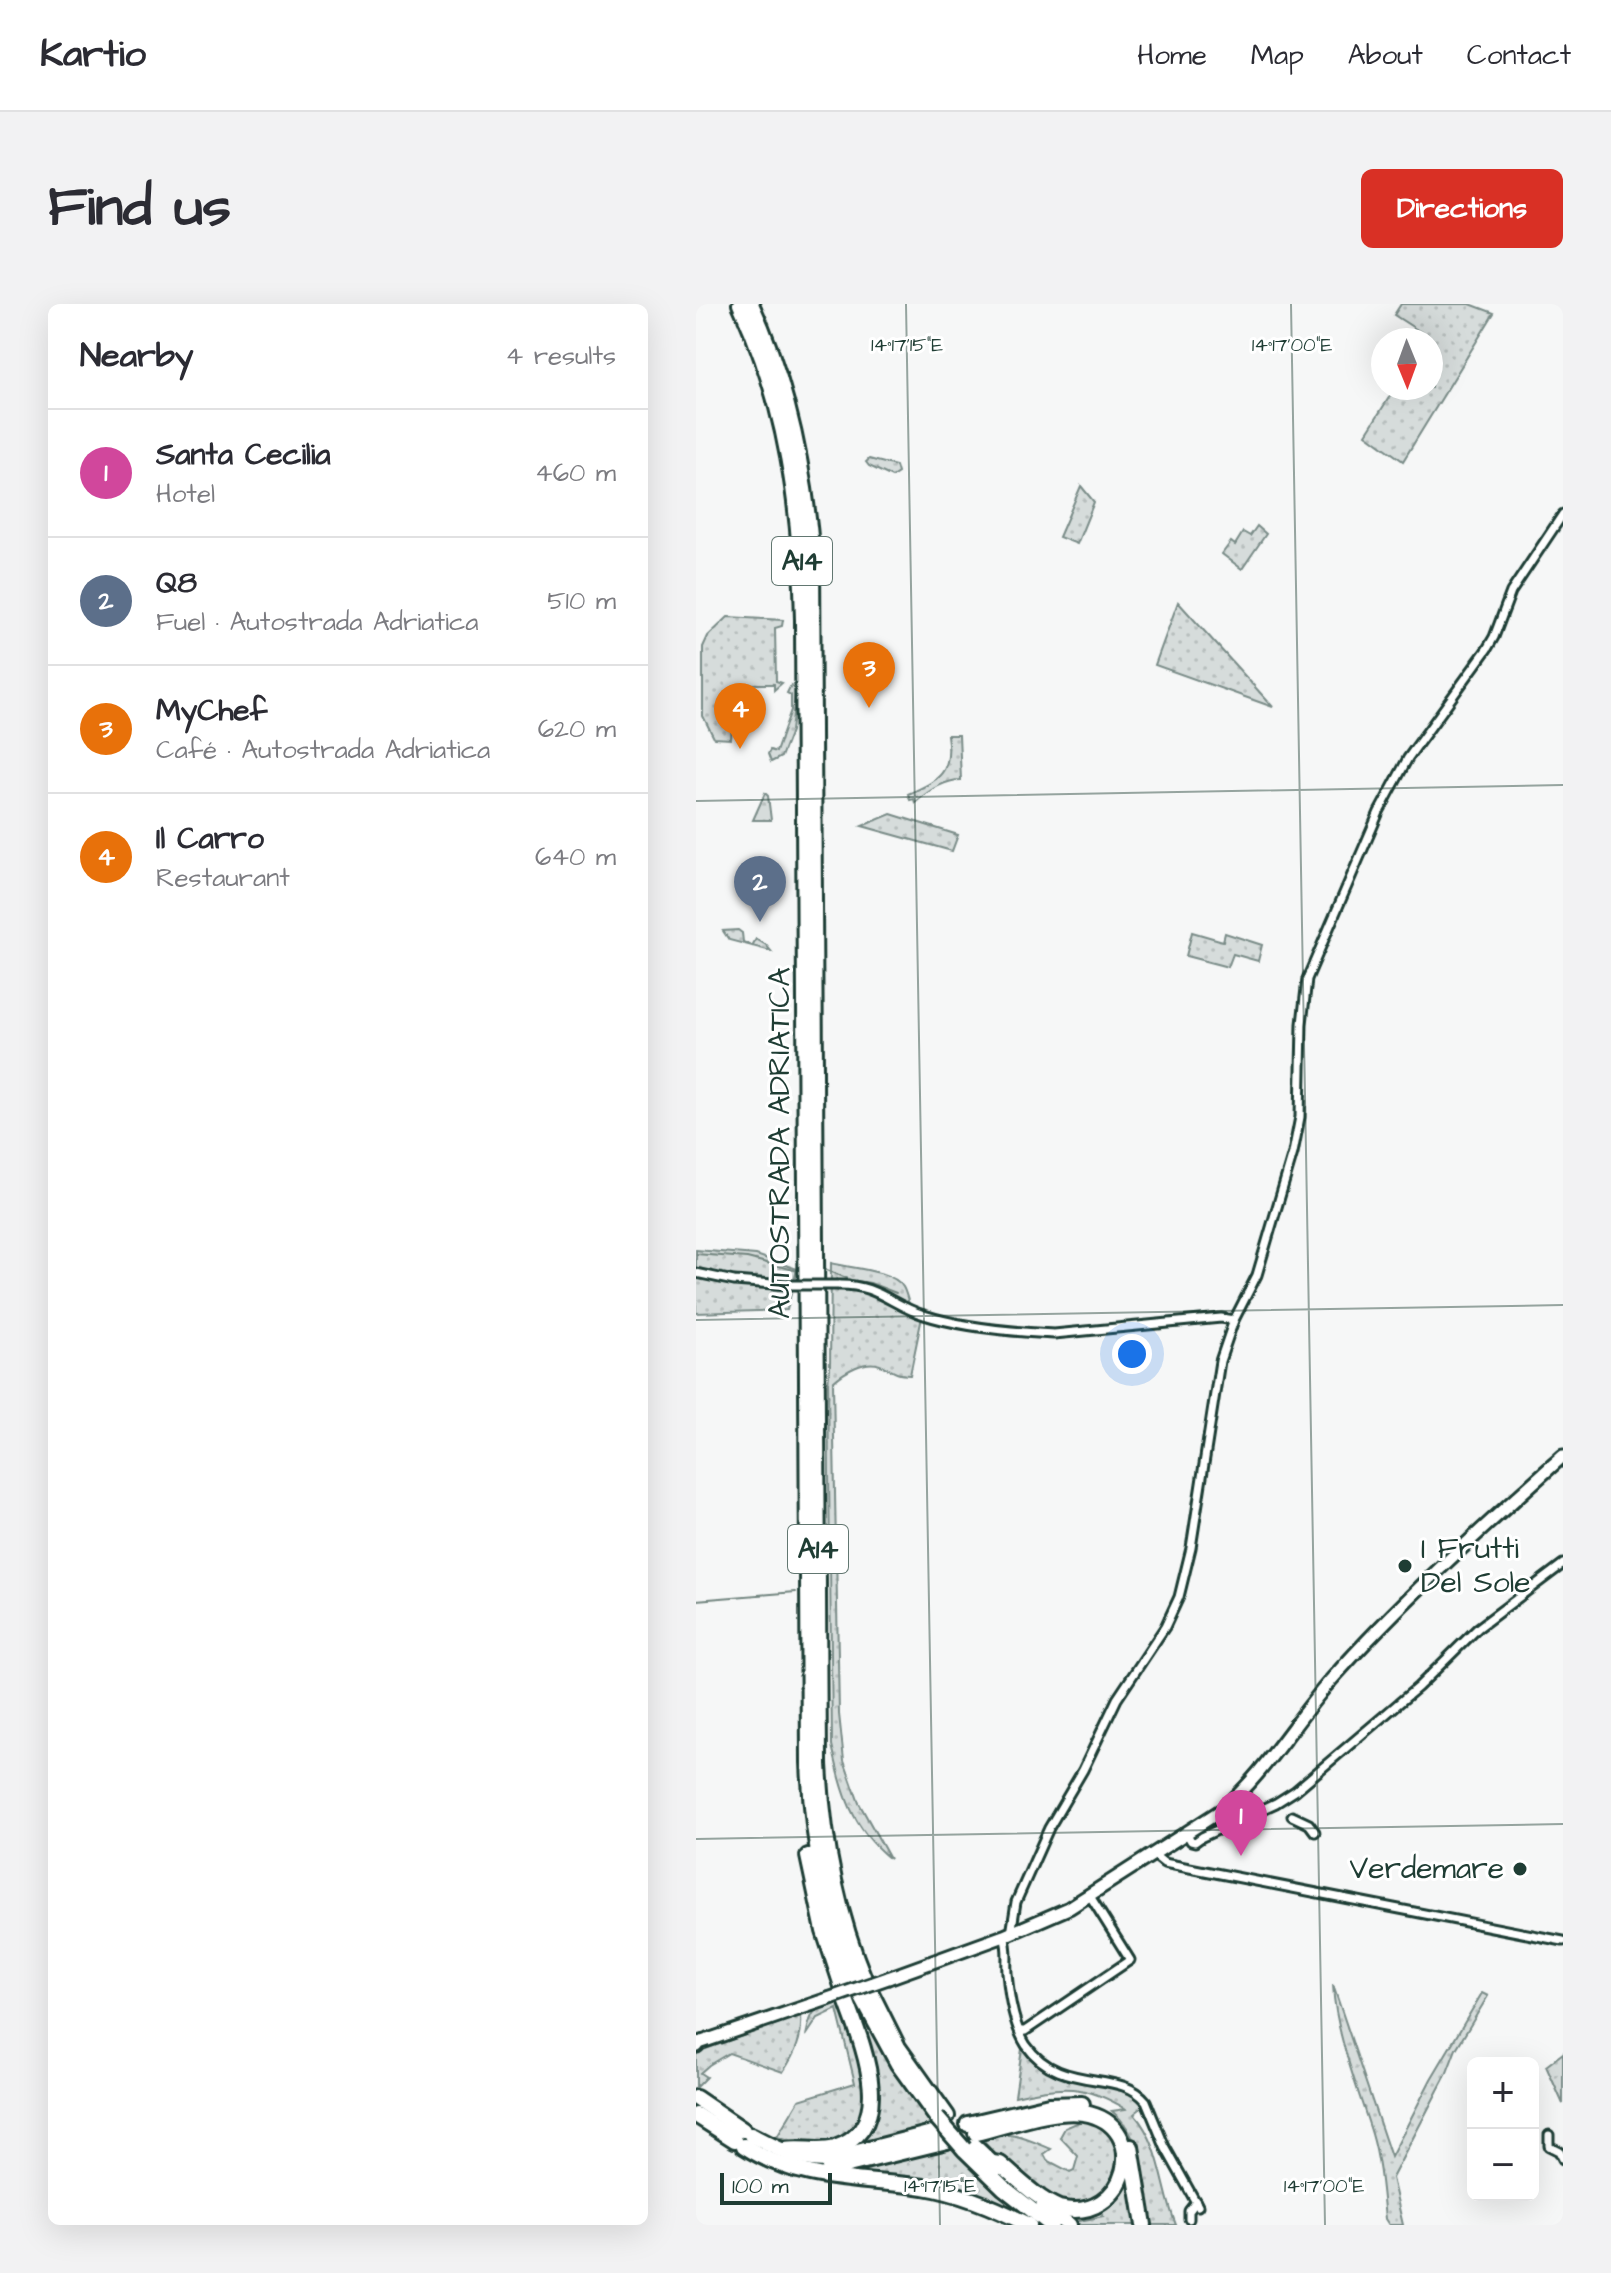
<!DOCTYPE html>
<html lang="en">
<head>
<meta charset="utf-8">
<style>
  body { margin:0; font-family:"Architects Daughter",sans-serif; background:#f2f2f3; color:#2b2b33 }
  .controls { position:absolute; right:24px; bottom:24px; display:grid; overflow:hidden; border-radius:12px; box-shadow:0 8px 32px #0002 }
  .controls button { width:72px; height:72px; display:grid; place-items:center; padding:0; border:0; border-bottom:2px solid #e1e1e2; background:#fff; color:#2b2b33; font:40px sans-serif }
  .compass { position:absolute; left:675px; top:24px; width:72px; height:72px; border-radius:50%; background:#fff; box-shadow:0 8px 32px #0002; rotate:179deg }
  .scale { position:absolute; left:24px; bottom:20px; width:112px; box-sizing:border-box; padding-left:8px; border:4px solid #1f3d34; border-top:0; font-size:22px; line-height:28px; white-space:nowrap; color:#1f3d34; -webkit-text-stroke:6px #fff; paint-order:stroke }
  .you { position:absolute; left:436px; top:1050px; width:28px; height:28px; margin:-20px; border:6px solid #fff; border-radius:50%; background:#1a73e8; box-shadow:0 0 0 12px #1a73e833 }
  .badge { display:grid; place-items:center; width:52px; height:52px; border-radius:50%; background:#d93025; color:#fff; font-size:26px; font-weight:700 }
  .pin { position:absolute; translate:-50% -66px; filter:drop-shadow(0 2px 4px #0008) }
  .pin::after { content:''; position:absolute; top:42px; width:28px; height:24px; background:inherit; clip-path:polygon(0 0,100% 0,50% 100%) }
  .list { margin:0; padding:0; list-style:none }
  h2 { display:flex; justify-content:space-between; align-items:center; height:104px; margin:0; padding:0 32px; font-size:34px }
  h2 small { font-size:26px; font-weight:400; color:#7c7c81 }
  .list li { display:grid; grid-template-columns:52px 1fr auto; gap:24px; align-items:center; box-sizing:border-box; height:128px; padding:0 32px; border-top:2px solid #e1e1e2 }
  .list b { display:block; font-size:30px; white-space:nowrap }
  .list p { margin:0; font-size:26px; white-space:nowrap; color:#7c7c81 }
  .list em { font-size:26px; font-style:normal; color:#7c7c81 }
  .map { position:relative; flex:none; width:867px; height:1921px; overflow:hidden; border-radius:12px }
  header { display:flex; align-items:center; gap:48px; box-sizing:border-box; height:112px; padding:0 40px; background:#fff; border-bottom:2px solid #e1e1e2 }
  header strong { font-size:38px }
  nav { display:flex; gap:44px; margin-inline-start:auto; font-size:28px }
  .intro { display:flex; align-items:center; justify-content:space-between; box-sizing:border-box; height:192px; padding:0 48px }
  h1 { margin:0; font-size:56px }
  .button { padding:20px 36px; border-radius:12px; background:#d93025; color:#fff; font-size:28px; font-weight:700 }
  main { display:flex; gap:48px; padding:0 48px }
  aside { flex:1; background:#fff; border-radius:12px; box-shadow:0 8px 32px #0002 }
  .map>svg:first-child { display:block }
</style>
</head>
<body>
<header>
<strong>Kartio</strong>
<nav><a>Home</a><a>Map</a><a>About</a><a>Contact</a></nav>
</header>
<div class="intro"><h1>Find us</h1><a class="button">Directions</a></div>
<main>
<aside>
<h2>Nearby<small>4 results</small></h2>
<ul class="list">
<li><span class="badge" style="background:#d1479c">1</span><div><b>Santa Cecilia</b><p>Hotel</p></div><em>460 m</em></li>
<li><span class="badge" style="background:#5c6f8a">2</span><div><b>Q8</b><p>Fuel · Autostrada Adriatica</p></div><em>510 m</em></li>
<li><span class="badge" style="background:#e8710a">3</span><div><b>MyChef</b><p>Café · Autostrada Adriatica</p></div><em>620 m</em></li>
<li><span class="badge" style="background:#e8710a">4</span><div><b>Il Carro</b><p>Restaurant</p></div><em>640 m</em></li>
</ul>
</aside>
<div class="map">
<svg width="867" height="1921" viewBox="0 0 867 1921">
  <defs>
    <pattern id="grass-dots" width="8" height="8" patternUnits="userSpaceOnUse" patternTransform="scale(2)"><rect width="8" height="8" fill="#d6dcdb"/><path d="M2 2h.1M6 6h.1" fill="none" stroke="#b7bebd" stroke-width="1.8" stroke-linecap="round"/></pattern>
  </defs>
  <rect width="100%" height="100%" fill="#f6f7f7"/>
  <filter id="ink" filterUnits="userSpaceOnUse"><feTurbulence type="fractalNoise" baseFrequency=".0125" numOctaves="2"/><feDisplacementMap in="SourceGraphic" scale="16" xChannelSelector="R" yChannelSelector="G"/><feConvolveMatrix kernelMatrix="1 2 1 2 8 2 1 2 1" color-interpolation-filters="sRGB"/></filter>
  <g filter="url(#ink)">
    <g fill="url(#grass-dots)" stroke="#7a8c88" stroke-width="2">
      <path d="M 705,0 L 774,0 L 798,9 L 707,157 L 670,130 L 699,84 L 735,84 L 735,36 L 731,36 L 732,33 L 698,11 Z"/>
      <path d="M 173,155 L 200,162 L 202,169 L 196,173 L 173,162 L 170,158 Z"/>
      <path d="M 385,182 L 398,198 L 381,240 L 363,233 Z"/>
      <path d="M 561,222 L 570,230 L 546,265 L 526,250 L 535,238 L 539,241 L 547,228 L 554,232 Z"/>
      <path d="M 482,298 L 577,403 L 459,361 Z"/>
      <path d="M 32,313 L 87,316 L 86,322 L 79,324 L 80,377 L 86,379 L 78,386 L 78,380 L 53,380 L 53,386 L 47,386 L 48,423 L 36,423 L 35,435 L 18,434 L 7,412 L 7,343 L 12,332 Z"/>
      <path d="M 95,381 L 100,383 L 95,427 L 85,453 L 75,458 L 72,450 L 74,446 L 80,448 L 95,406 L 95,391 L 91,389 Z"/>
      <path d="M 251,431 L 263,431 L 265,476 C 247,476 232,487 219,499 L 218,495 L 214,496 L 212,490 C 244,476 257,468 251,431 Z"/>
      <path d="M 69,489 L 72,492 L 75,516 L 57,516 Z"/>
      <path d="M 195,510 L 262,531 L 256,547 L 166,522 Z"/>
      <path d="M 42,626 L 46,629 L 47,638 L 56,642 L 60,635 L 70,641 L 75,647 L 33,636 L 27,627 Z"/>
      <path d="M 496,628 L 527,637 L 529,629 L 566,641 L 562,657 L 537,650 L 532,663 L 490,652 Z"/>
      <path d="M 0,946 L 60,951 L 101,965 L 91,1006 L 0,1009 Z"/>
      <path d="M 135,959 C 153,964 197,966 207,983 C 211,990 212,1000 216,1007 L 226,1013 L 214,1071 C 195,1070 198,1066 184,1061 C 169,1055 148,1068 137,1078 L 143,1410 L 148,1457 L 163,1499 L 194,1555 C 155,1523 147,1490 136,1441 L 132,1078 L 134,1063 Z"/>
      <path d="M 637,1681 L 695,1853 L 735,1775 L 786,1689 L 792,1692 L 760,1745 L 750,1771 L 696,1874 L 707,1921 L 693,1921 L 689,1915 C 686,1886 684,1857 676,1830 C 662,1785 639,1728 637,1681 Z"/>
      <path d="M 159,1693 L 202,1772 L 241,1825 L 160,1845 L 160,1840 C 204,1799 170,1740 154,1694 Z"/>
      <path d="M 147,1697 C 156,1726 175,1775 169,1805 C 168,1810 163,1816 160,1821 C 141,1847 109,1843 81,1833 L 103,1796 L 159,1779 L 141,1705 L 122,1714 L 110,1732 C 116,1701 119,1706 147,1697 Z"/>
      <path d="M 105,1711 C 107,1733 99,1750 87,1768 L 33,1749 L 13,1761 L 4,1769 L 10,1773 L 0,1783 L 0,1750 L 4,1747 Z"/>
      <path d="M 327,1738 L 346,1761 L 432,1786 L 450,1800 L 438,1810 C 466,1842 465,1884 480,1921 L 455,1921 C 447,1882 450,1835 416,1807 L 430,1805 C 389,1780 365,1781 319,1792 Z"/>
      <path d="M 867,1749 L 867,1800 L 850,1762 Z"/>
      <path d="M 390,1815 C 413,1821 436,1852 421,1875 C 415,1884 406,1892 399,1899 L 361,1898 L 302,1853 L 285,1835 C 315,1826 327,1833 355,1845 L 348,1850 L 351,1856 L 374,1868 L 378,1866 L 382,1852 L 364,1833 L 369,1824 Z"/>
      <path d="M 256,1843 L 295,1883 L 334,1913 L 333,1918 L 309,1906 L 147,1868 Z"/>
      <path d="M 434,1876 L 446,1921 L 385,1921 L 379,1918 L 407,1912 L 405,1909 C 420,1901 427,1891 434,1876 Z"/>
    </g>
    <g fill="none" stroke-linecap="round" stroke-linejoin="round">
      <g stroke="#72857f" stroke-width="2">
        <path d="M 0,950 L 51,954 L 102,967"/>
        <path d="M 131,966 L 155,976 L 174,979 L 200,989"/>
        <path d="M 0,1296 L 100,1288"/>
      </g>
      <defs>
        <g id="street">
          <path d="M 0,969 L 38,977 L 91,981"/>
          <path d="M 142,981 C 181,980 195,1001 228,1011 C 265,1023 319,1028 358,1030 L 525,1014 L 538,1016"/>
          <path d="M 596,1512 L 613,1520 L 619,1528"/>
          <path d="M 491,1530 L 495,1537 L 499,1538 L 506,1533 L 580,1499 L 599,1487 L 722,1383 L 782,1324 L 867,1260"/>
          <path d="M 458,1551 L 468,1559 L 867,1637"/>
          <path d="M 315,1630 L 320,1598 L 353,1524 L 387,1466 L 421,1395 L 469,1323 L 483,1293 L 495,1244 L 524,1057 L 538,1016 L 561,971 L 597,849 L 604,813 L 606,720 L 611,675 L 683,508 L 712,454 L 791,345 L 798,333 L 815,288 L 867,210"/>
          <path d="M 308,1632 C 313,1645 310,1656 311,1669 C 313,1691 318,1722 330,1741 C 364,1790 423,1764 450,1797 L 469,1843 L 502,1902"/>
          <path d="M 324,1727 L 329,1727 L 434,1656 L 394,1592"/>
          <path d="M 853,1831 L 853,1842 L 863,1847 L 867,1855"/>
          <path d="M 493,1915 L 493,1907 L 500,1898"/>
        </g>
        <g id="secondary">
          <path d="M 192,1674 L 308,1632 L 373,1604 L 526,1506 C 569,1469 598,1418 635,1376 C 706,1296 788,1223 867,1152"/>
          <path d="M 0,1740 L 132,1695"/>
        </g>
        <g id="highway">
          <path d="M 44,0 C 91,101 105,206 107,316 L 113,1458 C 116,1535 129,1610 160,1681"/>
          <path d="M 55,0 C 92,81 109,166 116,254 L 123,1460 C 127,1536 140,1607 169,1677"/>
          <path d="M 112,1552 L 128,1627 L 147,1685"/>
          <path d="M 173,1685 L 202,1743 L 251,1812"/>
          <path d="M 163,1688 L 202,1760 L 241,1814"/>
          <path d="M 0,1741 L 0,1740"/>
          <path d="M 0,1794 L 47,1826"/>
          <path d="M 0,1811 L 39,1836"/>
          <path d="M 272,1820 L 353,1801 L 386,1800"/>
          <path d="M 280,1829 C 310,1822 358,1804 388,1809 C 458,1821 431,1921 363,1904 C 341,1895 322,1875 304,1860 L 296,1859"/>
          <path d="M 55,1831 C 80,1844 106,1859 134,1855 L 236,1829"/>
          <path d="M 48,1842 C 105,1879 163,1874 228,1883 C 265,1889 300,1904 333,1921"/>
          <path d="M 278,1842 L 301,1864"/>
          <path d="M 435,1843 L 448,1921"/>
          <path d="M 268,1845 L 308,1884 L 355,1921"/>
          <path d="M 89,1846 C 106,1843 122,1849 139,1844 C 204,1823 164,1735 149,1693"/>
          <path d="M 133,1863 L 152,1861 L 251,1837"/>
          <path d="M 347,1903 L 373,1921"/>
        </g>
      </defs>
      <use href="#street" stroke="#1f3d34" stroke-width="13"/>
      <use href="#secondary" stroke="#1f3d34" stroke-width="17"/>
      <use href="#highway" stroke="#1f3d34" stroke-width="20"/>
      <use href="#street" stroke="#fff" stroke-width="7"/>
      <use href="#secondary" stroke="#fff" stroke-width="11"/>
      <use href="#highway" stroke="#fff" stroke-width="14"/>
      <defs>
        <path id="street-bridge" d="M 91,981 L 142,981"/>
        <path id="secondary-bridge" d="M 132,1695 L 192,1674"/>
        <path id="highway-bridge" d="M 241,1814 L 268,1845"/>
      </defs>
      <use href="#street-bridge" stroke="#1f3d34" stroke-width="13" stroke-linecap="butt"/>
      <use href="#secondary-bridge" stroke="#1f3d34" stroke-width="17" stroke-linecap="butt"/>
      <use href="#highway-bridge" stroke="#1f3d34" stroke-width="20" stroke-linecap="butt"/>
      <use href="#street-bridge" stroke="#fff" stroke-width="7"/>
      <use href="#secondary-bridge" stroke="#fff" stroke-width="11"/>
      <use href="#highway-bridge" stroke="#fff" stroke-width="14"/>
    </g>
  </g>
  <path fill="none" stroke="#1f3d34" stroke-width="2" stroke-opacity="0.45" d="M 210,0 L 244,1921M 595,0 L 629,1921M 0,497 L 867,481M 0,1016 L 867,1001M 0,1535 L 867,1520"/>
  <g fill="#1f3d34" stroke="#fff" stroke-width="3">
    <circle cx="709" cy="1262" r="8"/>
    <circle cx="824" cy="1565" r="8"/>
  </g>
  <g text-anchor="middle" dominant-baseline="central" stroke-width="6" stroke-linejoin="round" paint-order="stroke">
    <g fill="#fff" stroke="#627771" stroke-width="2">
      <rect x="76" y="233" width="60" height="48" rx="6"/>
      <rect x="92" y="1221" width="60" height="48" rx="6"/>
    </g>
    <g font-size="28" font-weight="bold" fill="#1f3d34">
      <text x="106" y="257">A14</text>
      <text x="122" y="1245">A14</text>
    </g>
    <g font-size="30" fill="#1f3d34" stroke="#fff">
      <text transform="translate(84 839) rotate(-90)">AUTOSTRADA ADRIATICA</text>
    </g>
    <g font-size="30" fill="#1f3d34" stroke="#fff" text-anchor="start">
      <text x="725" y="1245">I Frutti<tspan x="725" dy="34">Del Sole</tspan></text>
      <text x="808" y="1565" text-anchor="end">Verdemare</text>
    </g>
  </g>
  <g font-size="20" text-anchor="middle" fill="#1f3d34" stroke="#fff" stroke-width="6" stroke-linejoin="round" paint-order="stroke">
    <text x="211" y="47">14°17'15"E</text>
    <text x="596" y="47">14°17'00"E</text>
    <text x="244" y="1888">14°17'15"E</text>
    <text x="628" y="1888">14°17'00"E</text>
  </g>
</svg>
<div class="controls">
<button>+</button>
<button>−</button>
</div>
<svg class="compass" viewBox="-18 -18 36 36"><path d="M0-13l5 13h-10z" fill="#e53935"/><path d="M0 13l5-13h-10z" fill="#7c7c81"/></svg>
<div class="scale">100 m</div>
<div class="you"></div>
<div class="pin badge" style="left:545px;top:1552px;background:#d1479c">1</div>
<div class="pin badge" style="left:64px;top:618px;background:#5c6f8a">2</div>
<div class="pin badge" style="left:173px;top:404px;background:#e8710a">3</div>
<div class="pin badge" style="left:44px;top:445px;background:#e8710a">4</div>
</div>
</main>
</body>
</html>
